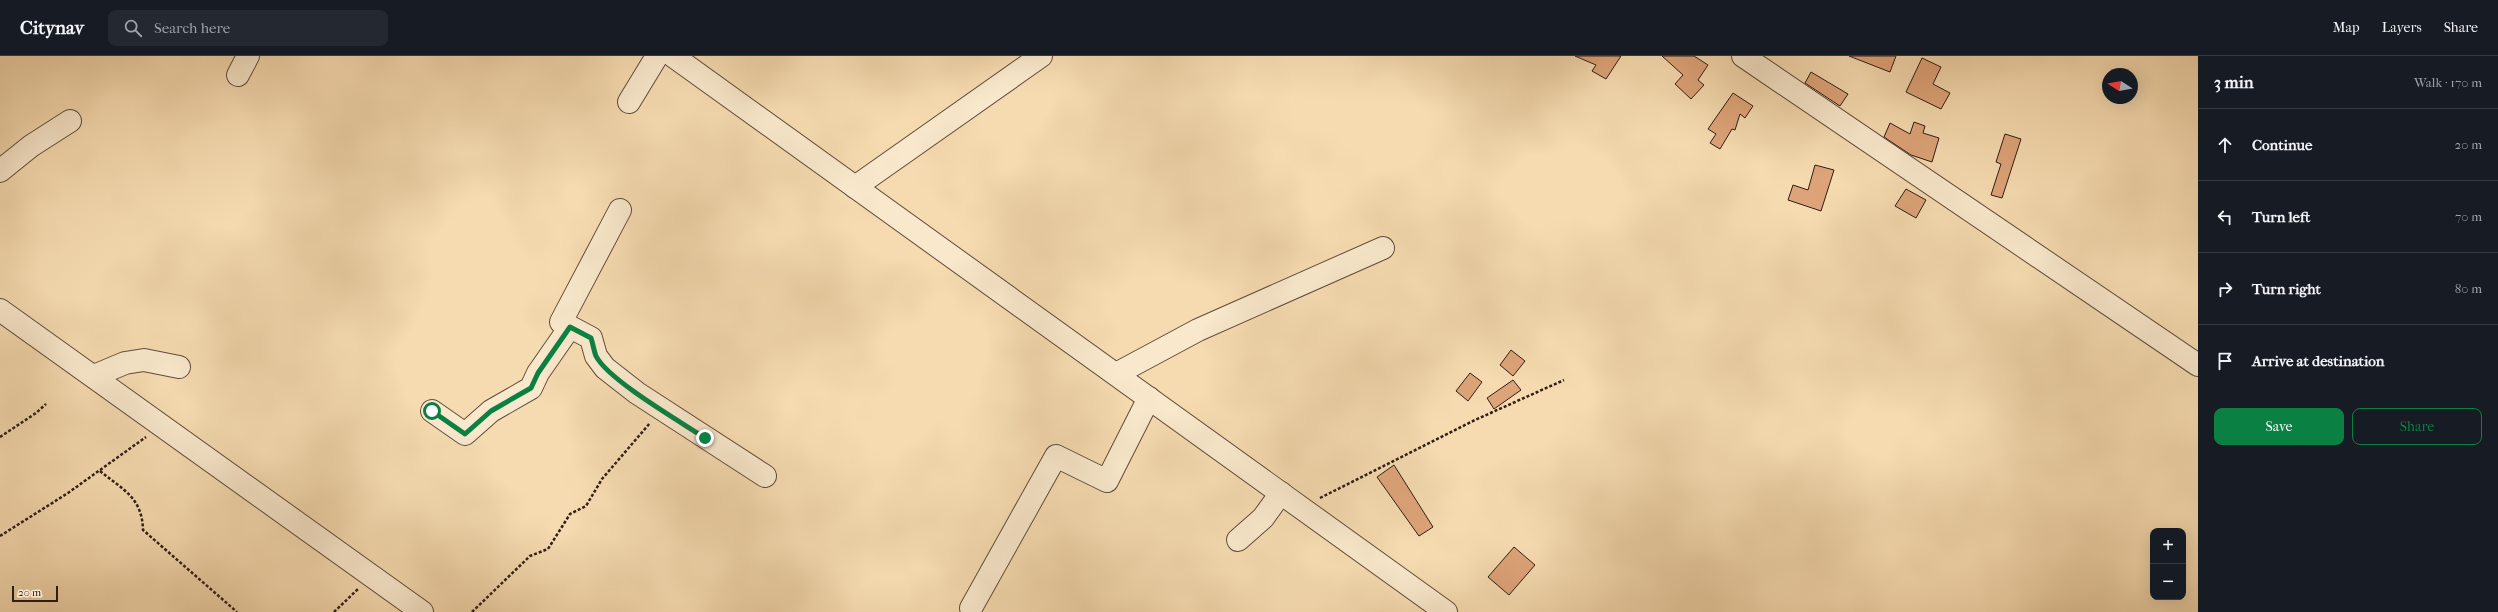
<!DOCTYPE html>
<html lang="en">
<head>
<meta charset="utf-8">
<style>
  body { margin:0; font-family:"IM FELL French Canon",serif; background:#242831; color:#f1f3f6 }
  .controls { position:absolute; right:12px; bottom:12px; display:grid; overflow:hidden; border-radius:8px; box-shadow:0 4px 16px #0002 }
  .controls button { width:36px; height:36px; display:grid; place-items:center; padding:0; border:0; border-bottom:1px solid #363941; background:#171b24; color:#f1f3f6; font:20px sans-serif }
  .compass { position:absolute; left:2102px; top:12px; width:36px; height:36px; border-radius:50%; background:#171b24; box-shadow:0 4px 16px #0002; rotate:281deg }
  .scale { position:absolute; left:12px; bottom:10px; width:46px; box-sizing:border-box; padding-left:4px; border:2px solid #2f1d16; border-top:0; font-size:11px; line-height:14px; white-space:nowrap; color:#2f1d16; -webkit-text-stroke:3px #f9e8cc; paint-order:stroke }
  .stop { position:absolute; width:12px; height:12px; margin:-9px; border:3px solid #0b8043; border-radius:50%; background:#fff }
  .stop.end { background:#0b8043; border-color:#fff; box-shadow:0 1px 4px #0008 }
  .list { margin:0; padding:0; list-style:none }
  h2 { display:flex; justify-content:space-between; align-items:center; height:52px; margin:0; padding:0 16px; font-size:17px }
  h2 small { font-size:13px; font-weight:400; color:#9ea1a6 }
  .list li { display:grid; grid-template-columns:26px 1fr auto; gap:12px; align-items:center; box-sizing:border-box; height:72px; padding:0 16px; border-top:1px solid #363941 }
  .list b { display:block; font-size:15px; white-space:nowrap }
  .list em { font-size:13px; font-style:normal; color:#9ea1a6 }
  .actions { display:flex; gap:8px; padding:12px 16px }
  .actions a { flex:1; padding:9px 0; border:1px solid #0b8043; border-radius:8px; text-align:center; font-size:14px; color:#0b8043 }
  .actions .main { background:#0b8043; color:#fff }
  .icon { flex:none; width:22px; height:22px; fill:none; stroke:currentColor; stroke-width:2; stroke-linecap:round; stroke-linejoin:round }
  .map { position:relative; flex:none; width:2198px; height:556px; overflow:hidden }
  header { display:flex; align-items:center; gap:24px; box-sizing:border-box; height:56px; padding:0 20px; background:#171b24; border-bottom:1px solid #363941 }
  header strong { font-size:19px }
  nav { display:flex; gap:22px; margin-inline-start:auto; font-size:14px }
  .search { width:280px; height:36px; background:#242831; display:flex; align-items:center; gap:10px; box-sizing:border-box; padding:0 14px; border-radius:8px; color:#9ea1a6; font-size:15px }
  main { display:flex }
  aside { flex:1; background:#171b24 }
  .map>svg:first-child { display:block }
</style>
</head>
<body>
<header>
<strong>Citynav</strong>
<div class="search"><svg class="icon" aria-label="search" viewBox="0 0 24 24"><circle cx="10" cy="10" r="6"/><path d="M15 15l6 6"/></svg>Search here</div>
<nav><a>Map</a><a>Layers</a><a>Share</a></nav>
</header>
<main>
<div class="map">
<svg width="2198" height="556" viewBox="0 0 2198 556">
  <rect width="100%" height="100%" fill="#f6dbb0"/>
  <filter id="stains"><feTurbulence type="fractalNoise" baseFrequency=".005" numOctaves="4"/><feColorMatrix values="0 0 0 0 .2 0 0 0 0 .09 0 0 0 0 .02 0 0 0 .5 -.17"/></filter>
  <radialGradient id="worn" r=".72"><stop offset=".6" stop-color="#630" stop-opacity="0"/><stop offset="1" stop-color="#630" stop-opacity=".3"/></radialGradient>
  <g fill="#dea479" stroke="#2f1d16">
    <path d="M 1575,0 L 1621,0 L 1606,23 L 1592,15 L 1596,9 Z"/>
    <path d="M 1662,0 L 1694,0 L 1708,9 L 1698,24 L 1704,29 L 1691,43 L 1675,28 L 1683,19 Z"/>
    <path d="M 1849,0 L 1896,0 L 1890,16 Z"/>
    <path d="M 1922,2 L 1941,11 L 1933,28 L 1950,37 L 1941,53 L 1906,36 Z"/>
    <path d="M 1811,16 L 1848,38 L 1840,50 L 1805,27 Z"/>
    <path d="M 1733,37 L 1753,50 L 1745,62 L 1740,58 L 1735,74 L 1732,73 L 1720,93 L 1710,87 L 1716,78 L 1708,73 Z"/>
    <path d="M 1914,66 L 1925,70 L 1923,77 L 1939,82 L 1932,106 L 1911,99 L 1884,81 L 1890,67 L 1910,78 Z"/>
    <path d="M 2005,78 L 2021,83 L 2002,142 L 1991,139 L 2001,108 L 1996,106 Z"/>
    <path d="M 1815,109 L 1834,114 L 1821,155 L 1788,144 L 1793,129 L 1808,134 Z"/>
    <path d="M 1906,133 L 1926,144 L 1916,162 L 1895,150 Z"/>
    <path d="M 1511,294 L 1525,305 L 1513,320 L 1500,309 Z"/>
    <path d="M 1470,317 L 1482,326 L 1468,345 L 1456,335 Z"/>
    <path d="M 1513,324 L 1521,334 L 1494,353 L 1487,342 Z"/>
    <path d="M 1394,409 L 1433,471 L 1419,480 L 1377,421 Z"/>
    <path d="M 1514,491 L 1535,509 L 1509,539 L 1488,521 Z"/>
  </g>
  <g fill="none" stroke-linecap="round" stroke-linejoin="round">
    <defs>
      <g id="minor">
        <path d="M 673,0 L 1446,556"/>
        <path d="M 1743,0 L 2198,309"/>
        <path d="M 238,19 L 248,0"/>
        <path d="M 629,46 L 657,0"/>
        <path d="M 0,115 L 31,90 L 70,65"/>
        <path d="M 855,131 L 1041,0"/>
        <path d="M 620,154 L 561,266 L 591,282 L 596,300 L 605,312 L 637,337 L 765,420"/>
        <path d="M 0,254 L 422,556"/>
        <path d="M 1116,318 L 1198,274 L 1383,192"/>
        <path d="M 94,320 L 125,307 L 144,304 L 179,311"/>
        <path d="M 432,355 L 465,378 L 491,355 L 531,332 L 538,317 L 570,271"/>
        <path d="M 1238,484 L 1263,462 L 1281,437"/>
        <path d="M 971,552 L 1056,400 L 1107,425 L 1149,342"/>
      </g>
    </defs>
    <use href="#minor" stroke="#614c3c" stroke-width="24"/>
    <g stroke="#2f1d16" stroke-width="2.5" stroke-dasharray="3 2" stroke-linecap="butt">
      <path d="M 0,381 L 36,357 L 46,348"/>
      <path d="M 100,415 C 123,434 142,441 143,474 L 237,556"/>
      <path d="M 1320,442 L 1475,364 L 1564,324"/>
      <path d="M 0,480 L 68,437 L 146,381"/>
      <path d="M 334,556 L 358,533"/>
      <path d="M 472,556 L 530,500 L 548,493 L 570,458 L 586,450 L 602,423 L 650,367"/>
    </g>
    <use href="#minor" stroke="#f9e8cc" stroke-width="22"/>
  </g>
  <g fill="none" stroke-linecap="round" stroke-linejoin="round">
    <path stroke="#0b8043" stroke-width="5" d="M 432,355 L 465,378 L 491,355 L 531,332 L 538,317 L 570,271 L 591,282 C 593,288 594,295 596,300 C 608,324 681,366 705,382"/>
  </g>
  <rect width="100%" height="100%" filter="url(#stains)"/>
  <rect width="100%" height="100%" fill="url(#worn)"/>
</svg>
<div class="controls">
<button>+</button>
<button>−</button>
</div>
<svg class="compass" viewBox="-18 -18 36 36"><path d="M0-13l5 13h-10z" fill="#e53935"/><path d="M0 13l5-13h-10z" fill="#9ea1a6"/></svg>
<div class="scale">20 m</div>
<div class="stop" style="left:432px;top:355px"></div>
<div class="stop end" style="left:705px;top:382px"></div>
</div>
<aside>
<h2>3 min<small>Walk · 170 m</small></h2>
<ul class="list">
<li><svg class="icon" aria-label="ahead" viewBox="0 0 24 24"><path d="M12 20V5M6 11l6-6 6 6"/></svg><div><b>Continue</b></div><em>20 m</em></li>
<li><svg class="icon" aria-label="left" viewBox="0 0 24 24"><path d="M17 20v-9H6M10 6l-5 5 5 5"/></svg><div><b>Turn left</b></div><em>70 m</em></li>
<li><svg class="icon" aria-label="right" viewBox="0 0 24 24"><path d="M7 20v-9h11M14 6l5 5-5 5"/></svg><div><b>Turn right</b></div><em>80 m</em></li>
<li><svg class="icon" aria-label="arrive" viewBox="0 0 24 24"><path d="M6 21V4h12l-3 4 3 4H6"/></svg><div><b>Arrive at destination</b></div></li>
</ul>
<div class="actions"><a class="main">Save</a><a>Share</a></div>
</aside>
</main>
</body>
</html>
